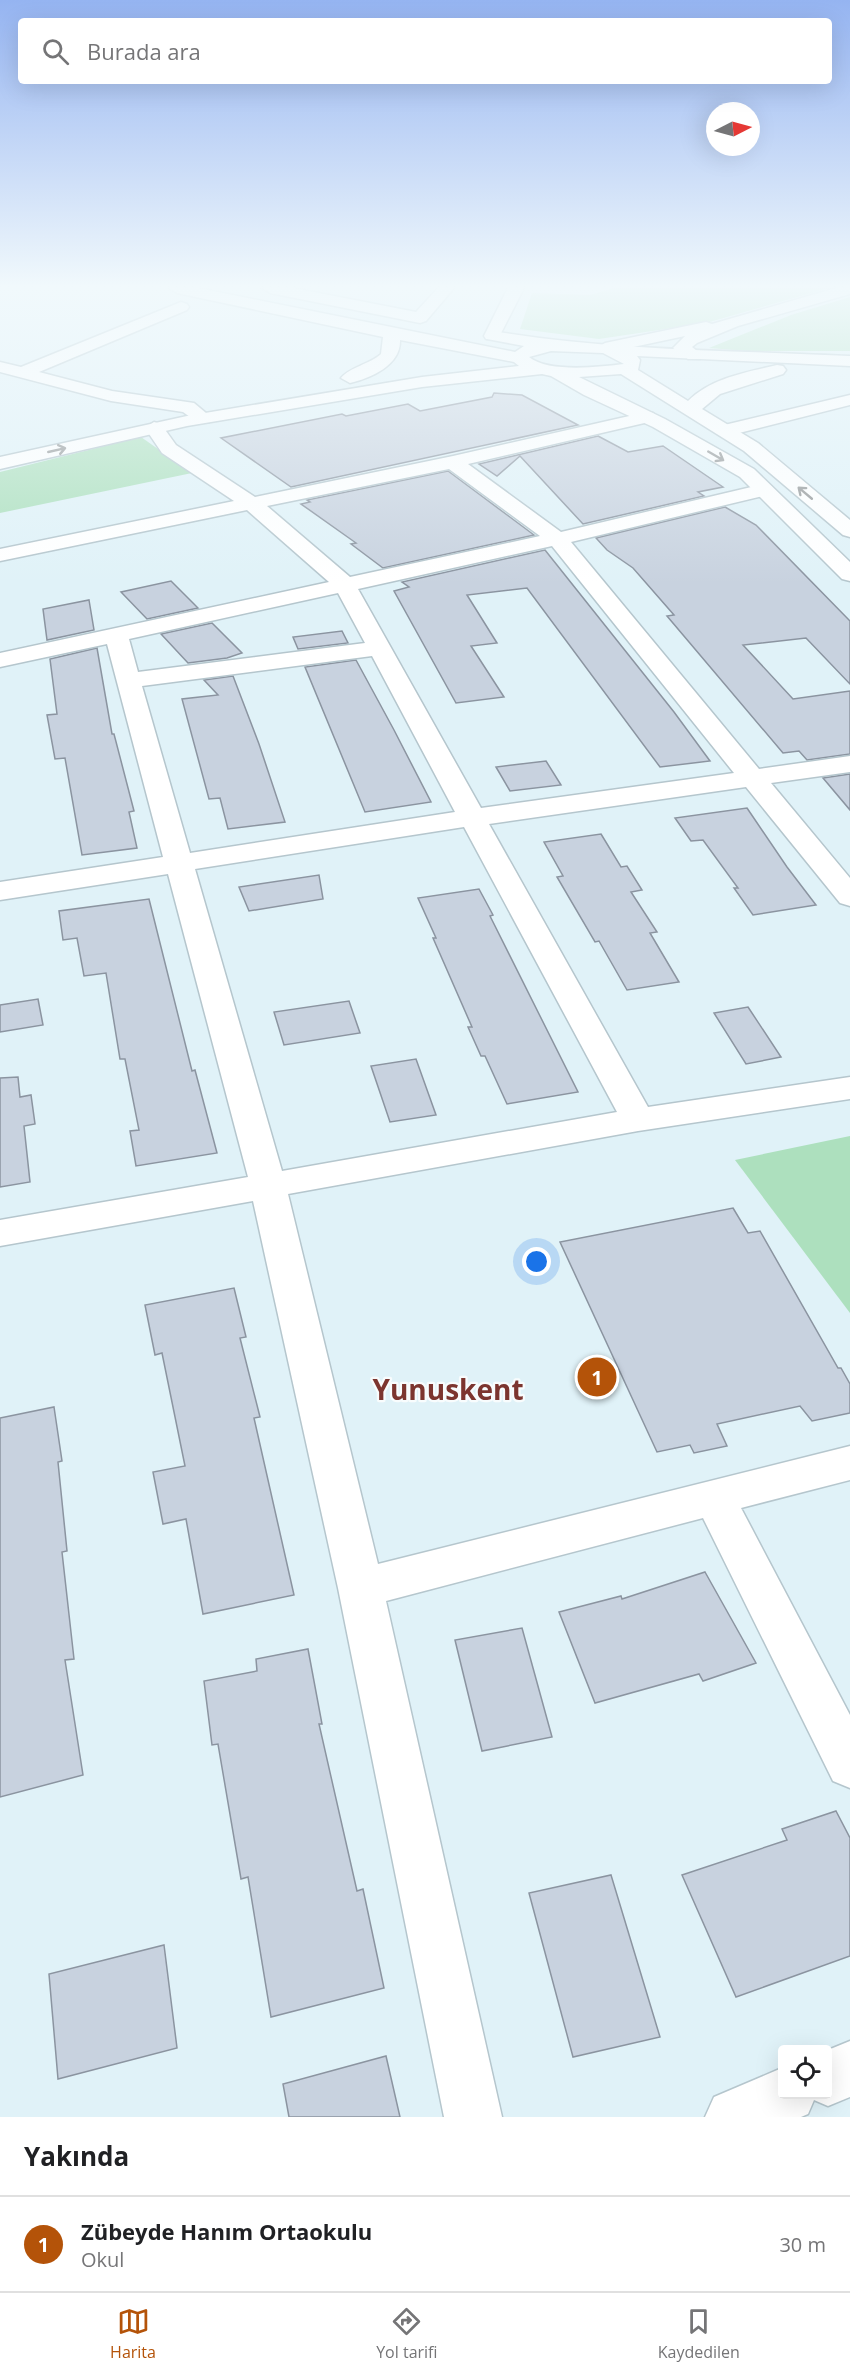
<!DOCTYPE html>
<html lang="tr">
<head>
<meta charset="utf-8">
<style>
  body { margin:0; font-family:"Open Sans",sans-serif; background:#f6f6f6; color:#202124 }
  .controls { position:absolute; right:18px; bottom:18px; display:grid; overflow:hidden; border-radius:6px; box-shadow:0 6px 24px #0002 }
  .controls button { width:54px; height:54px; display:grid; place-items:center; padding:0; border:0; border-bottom:2px solid #e0e0e0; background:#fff; color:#202124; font:30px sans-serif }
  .compass { position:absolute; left:706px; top:102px; width:54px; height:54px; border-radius:50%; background:#fff; box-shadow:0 6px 24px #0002; rotate:84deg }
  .you { position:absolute; left:537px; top:1262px; width:21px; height:21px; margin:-15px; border:4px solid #fff; border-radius:50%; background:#1a73e8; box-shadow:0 0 0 9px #1a73e833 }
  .badge { display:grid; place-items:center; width:39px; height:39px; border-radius:50%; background:#b45309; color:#fff; font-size:20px; font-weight:700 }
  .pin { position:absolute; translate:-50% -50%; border:3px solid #fff; box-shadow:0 2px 6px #0006 }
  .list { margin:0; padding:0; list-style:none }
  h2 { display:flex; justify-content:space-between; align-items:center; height:78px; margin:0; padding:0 24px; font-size:26px }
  h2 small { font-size:20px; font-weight:400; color:#757577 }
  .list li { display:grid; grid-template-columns:39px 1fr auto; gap:18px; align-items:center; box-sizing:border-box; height:96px; padding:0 24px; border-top:2px solid #e0e0e0 }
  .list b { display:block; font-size:22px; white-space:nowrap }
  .list p { margin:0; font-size:20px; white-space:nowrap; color:#757577 }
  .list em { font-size:20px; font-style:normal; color:#757577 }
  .icon { flex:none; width:33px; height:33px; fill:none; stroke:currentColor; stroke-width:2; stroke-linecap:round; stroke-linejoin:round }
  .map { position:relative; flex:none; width:850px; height:2117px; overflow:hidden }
  .search { position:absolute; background:#fff; box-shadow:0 6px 24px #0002; left:18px; right:18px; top:18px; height:66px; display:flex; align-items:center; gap:15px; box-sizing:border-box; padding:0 21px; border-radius:6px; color:#757577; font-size:22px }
  .sheet { height:174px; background:#fff }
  nav { display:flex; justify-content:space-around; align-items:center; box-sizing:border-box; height:84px; border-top:2px solid #e0e0e0; background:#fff; font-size:16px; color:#757577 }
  nav a { display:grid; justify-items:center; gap:3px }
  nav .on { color:#b45309 }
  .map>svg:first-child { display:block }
</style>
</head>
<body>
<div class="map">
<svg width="850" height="2117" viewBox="0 0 850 2117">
  <rect width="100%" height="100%" fill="#e0f2f8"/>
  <g fill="#ade0be">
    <path d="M 614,288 L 829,288 L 706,323 L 599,339 L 520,329 L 532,293 L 590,295 Z"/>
    <path d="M 850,297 L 850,351 L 746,351 L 709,348 L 791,315 Z"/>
    <path d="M 141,437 L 192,473 L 0,513 L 0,472 Z"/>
    <path d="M 850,1136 L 850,1313 L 735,1160 Z"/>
  </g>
  <g fill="#c8d2df" stroke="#8b94a0" stroke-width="1.5">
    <path d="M 494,393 L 522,395 L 578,425 L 291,487 L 221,438 L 342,414 L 346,416 L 408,404 L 420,411 L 492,397 Z"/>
    <path d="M 598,436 L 628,452 L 663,446 L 723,487 L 698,492 L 704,496 L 583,524 L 520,456 L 497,476 L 479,464 Z"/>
    <path d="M 448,471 L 534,535 L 383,568 L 351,544 L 356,543 L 301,504 L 310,502 L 307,500 Z"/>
    <path d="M 725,507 L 756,525 L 850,621 L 850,684 L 806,638 L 743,645 L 793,699 L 850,691 L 850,754 L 807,760 L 799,751 L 783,753 L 667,616 L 674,615 L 633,568 L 607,550 L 596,538 Z"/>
    <path d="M 545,550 L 674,712 L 710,761 L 660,767 L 527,588 L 467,595 L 497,643 L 471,646 L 504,697 L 456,703 L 394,591 L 409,587 L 402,582 Z"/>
    <path d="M 171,581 L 198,608 L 147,619 L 121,592 Z"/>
    <path d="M 89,600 L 94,630 L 47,640 L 43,609 Z"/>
    <path d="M 212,623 L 242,653 L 227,658 L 188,663 L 161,634 Z"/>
    <path d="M 342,631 L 348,643 L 298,649 L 293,637 Z"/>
    <path d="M 97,648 L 112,734 L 114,734 L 134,811 L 129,812 L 137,848 L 82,855 L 65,758 L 55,759 L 47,715 L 57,714 L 50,659 Z"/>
    <path d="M 356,660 L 394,730 L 431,802 L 365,812 L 305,667 Z"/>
    <path d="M 233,676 L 259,744 L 285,822 L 228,829 L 220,798 L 209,799 L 182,699 L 218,695 L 204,680 Z"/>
    <path d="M 546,761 L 561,785 L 510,791 L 496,767 Z"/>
    <path d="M 850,774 L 850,810 L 823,778 Z"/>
    <path d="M 747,808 L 787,867 L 816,905 L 753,915 L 734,888 L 738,888 L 703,840 L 691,841 L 675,818 Z"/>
    <path d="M 601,834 L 621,867 L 627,866 L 642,890 L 631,892 L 657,932 L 650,933 L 679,982 L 627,990 L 599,941 L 595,942 L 557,877 L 563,876 L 544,842 Z"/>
    <path d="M 319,875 L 323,899 L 249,911 L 239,887 Z"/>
    <path d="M 479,889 L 493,915 L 490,916 L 578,1092 L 507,1104 L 485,1056 L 481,1056 L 468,1027 L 472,1027 L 433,938 L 436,938 L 418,898 Z"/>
    <path d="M 149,899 L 192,1071 L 195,1070 L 217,1153 L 136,1166 L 130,1131 L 139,1130 L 125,1059 L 120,1059 L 106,973 L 84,976 L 77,938 L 63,940 L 59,911 Z"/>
    <path d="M 38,999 L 43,1025 L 0,1032 L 0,1005 Z"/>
    <path d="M 349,1001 L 360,1033 L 284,1045 L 274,1012 Z"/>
    <path d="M 748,1007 L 781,1057 L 746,1064 L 714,1013 Z"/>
    <path d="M 416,1059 L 436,1115 L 390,1122 L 371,1066 Z"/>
    <path d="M 18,1077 L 20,1097 L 31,1095 L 35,1124 L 24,1126 L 30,1182 L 0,1187 L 0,1078 Z"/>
    <path d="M 733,1208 L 748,1233 L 760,1231 L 838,1368 L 841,1368 L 850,1384 L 850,1413 L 812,1421 L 800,1406 L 717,1424 L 727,1446 L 694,1453 L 690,1445 L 657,1452 L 560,1242 Z"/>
    <path d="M 234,1288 L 246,1337 L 240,1338 L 260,1417 L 254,1418 L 294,1595 L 203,1614 L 186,1519 L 163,1524 L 153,1472 L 185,1466 L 162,1353 L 155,1355 L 145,1305 Z"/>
    <path d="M 54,1407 L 62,1461 L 58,1462 L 67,1551 L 62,1552 L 74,1659 L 65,1660 L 83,1775 L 0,1797 L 0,1418 Z"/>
    <path d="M 705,1572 L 756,1663 L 703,1681 L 699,1674 L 595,1703 L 559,1612 L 621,1596 L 622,1599 Z"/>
    <path d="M 522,1628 L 552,1737 L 482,1751 L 455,1640 Z"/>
    <path d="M 308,1649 L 322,1724 L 319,1724 L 357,1891 L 363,1889 L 384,1988 L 271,2017 L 248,1877 L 241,1879 L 218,1744 L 212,1745 L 204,1681 L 257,1671 L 256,1659 Z"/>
    <path d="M 836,1811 L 850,1838 L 850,1956 L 736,1997 L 682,1875 L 787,1840 L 782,1829 Z"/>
    <path d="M 611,1875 L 660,2037 L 573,2057 L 529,1893 Z"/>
    <path d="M 164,1945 L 177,2048 L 58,2079 L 49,1974 Z"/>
    <path d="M 386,2056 L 400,2117 L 289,2117 L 283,2084 Z"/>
  </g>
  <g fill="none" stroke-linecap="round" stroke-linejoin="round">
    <defs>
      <g id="street">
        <path d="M 262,288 L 293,288 L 416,312 L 438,288 L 454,288 L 426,321 L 420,323 L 270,293 Z"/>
        <path d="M 508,288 L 524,288 L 498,339 L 486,339 L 484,336 Z"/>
        <path d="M 836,288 L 850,288 L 850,294 L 738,326 L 697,343 L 692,347 L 702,355 L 700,359 L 688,359 L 673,348 L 685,336 L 605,353 L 597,348 L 605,343 L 706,322 L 712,324 Z"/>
        <path d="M 181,302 L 187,304 L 189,307 L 187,310 L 39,372 L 112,391 L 194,403 L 212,418 L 209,422 L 197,422 L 183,412 L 111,401 L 0,372 L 0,362 L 21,367 Z"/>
        <path d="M 850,395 L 850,405 L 723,437 L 714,431 L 716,427 Z"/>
        <path d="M 647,412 L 653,413 L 656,417 L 653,421 L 468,464 L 561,532 L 764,484 L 771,486 L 774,490 L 771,494 L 571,542 L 759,769 L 850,756 L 850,772 L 771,783 L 850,878 L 850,906 L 840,903 L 746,787 L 489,824 L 648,1107 L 850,1077 L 850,1099 L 638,1131 L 288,1194 L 378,1564 L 850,1446 L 850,1480 L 741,1508 L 850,1715 L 850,1788 L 833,1781 L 703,1518 L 386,1601 L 502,2117 L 444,2117 L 338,1588 L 253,1201 L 0,1246 L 0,1220 L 248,1177 L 168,874 L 0,900 L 0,882 L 163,857 L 107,644 L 0,667 L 0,653 L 329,582 L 247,510 L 0,561 L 0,549 L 234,501 L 162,453 L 145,428 L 154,422 L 161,424 L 176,445 L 255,497 L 453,456 ZM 449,469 L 540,536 L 350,577 L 267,506 ZM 552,546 L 734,773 L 481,808 L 358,589 ZM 338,593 L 365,643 L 138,672 L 129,639 ZM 372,656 L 455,812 L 190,853 L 142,686 ZM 464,827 L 617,1112 L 282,1171 L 195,869 Z"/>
        <path d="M 850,2041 L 850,2097 L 828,2106 L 814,2100 L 808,2114 L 801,2117 L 705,2117 L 714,2097 L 782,2068 L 782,2094 L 828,2094 L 828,2050 Z"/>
      </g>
      <path id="secondary" d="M 169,288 L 198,288 L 515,352 L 524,346 L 487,339 L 485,336 L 493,331 C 610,351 731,350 850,356 L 850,366 L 637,356 L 640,360 L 638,370 L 688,401 C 711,378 747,372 777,365 L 783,366 L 786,370 L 783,374 L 720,394 L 702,409 L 758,443 L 850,520 L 850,537 L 843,535 L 744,451 L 621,374 L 579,377 L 665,419 L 754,469 L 850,562 L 850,581 L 842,579 L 740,477 L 653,427 L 584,395 L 551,376 L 542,374 L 422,387 L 187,426 L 0,469 L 0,457 L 187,416 L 422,377 L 519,366 L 514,362 L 400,340 C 401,365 371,378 350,383 L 341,378 C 350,367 370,364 381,354 L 383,337 L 177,293 ZM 551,351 L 603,353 L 624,364 C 600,367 548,373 529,357 Z"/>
    </defs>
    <use href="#street" stroke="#b5c6cd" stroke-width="3"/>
    <use href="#secondary" stroke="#b5c6cd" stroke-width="3"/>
    <use href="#street" fill="#fff" fill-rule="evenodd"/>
    <use href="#secondary" fill="#fff" fill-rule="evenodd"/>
  </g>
  <defs><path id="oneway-shaft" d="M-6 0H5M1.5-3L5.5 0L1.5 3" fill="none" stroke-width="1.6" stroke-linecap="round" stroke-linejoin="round" transform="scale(1.5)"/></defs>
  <g stroke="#949798">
    <use href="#oneway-shaft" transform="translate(57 450) rotate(-13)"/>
    <use href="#oneway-shaft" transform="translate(716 456) rotate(30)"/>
    <use href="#oneway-shaft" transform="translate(805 493) rotate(-140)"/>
  </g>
  <linearGradient id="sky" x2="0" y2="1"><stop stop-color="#95b4f1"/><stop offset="0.49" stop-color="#f1f9fc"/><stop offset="1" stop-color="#f1f9fc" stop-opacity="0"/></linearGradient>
  <rect width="850" height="584" fill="url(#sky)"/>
  <g text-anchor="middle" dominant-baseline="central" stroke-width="4.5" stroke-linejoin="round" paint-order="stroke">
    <g font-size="28" font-weight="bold" fill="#7c352f" stroke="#f8fcfd">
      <text x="448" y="1389">Yunuskent</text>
    </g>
  </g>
</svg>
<div class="controls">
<button><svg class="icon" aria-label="locate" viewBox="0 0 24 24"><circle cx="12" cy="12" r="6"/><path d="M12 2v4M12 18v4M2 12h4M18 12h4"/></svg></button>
</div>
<svg class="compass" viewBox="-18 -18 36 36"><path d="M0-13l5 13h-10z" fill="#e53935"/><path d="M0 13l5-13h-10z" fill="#757577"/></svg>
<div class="you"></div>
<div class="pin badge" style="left:597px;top:1377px">1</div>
<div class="search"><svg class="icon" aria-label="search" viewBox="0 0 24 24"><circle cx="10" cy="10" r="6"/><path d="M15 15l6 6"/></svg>Burada ara</div>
</div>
<section class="sheet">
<h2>Yakında<small></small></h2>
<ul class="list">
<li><span class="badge">1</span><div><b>Zübeyde Hanım Ortaokulu</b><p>Okul</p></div><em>30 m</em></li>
</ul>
</section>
<nav>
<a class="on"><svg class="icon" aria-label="map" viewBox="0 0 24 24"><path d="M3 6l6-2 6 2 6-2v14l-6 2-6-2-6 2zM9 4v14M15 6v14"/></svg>Harita</a>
<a><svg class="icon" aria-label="directions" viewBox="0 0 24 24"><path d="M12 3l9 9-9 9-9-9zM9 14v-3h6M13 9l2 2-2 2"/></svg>Yol tarifi</a>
<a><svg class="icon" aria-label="saved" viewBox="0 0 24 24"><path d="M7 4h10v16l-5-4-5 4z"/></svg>Kaydedilen</a>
</nav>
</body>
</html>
